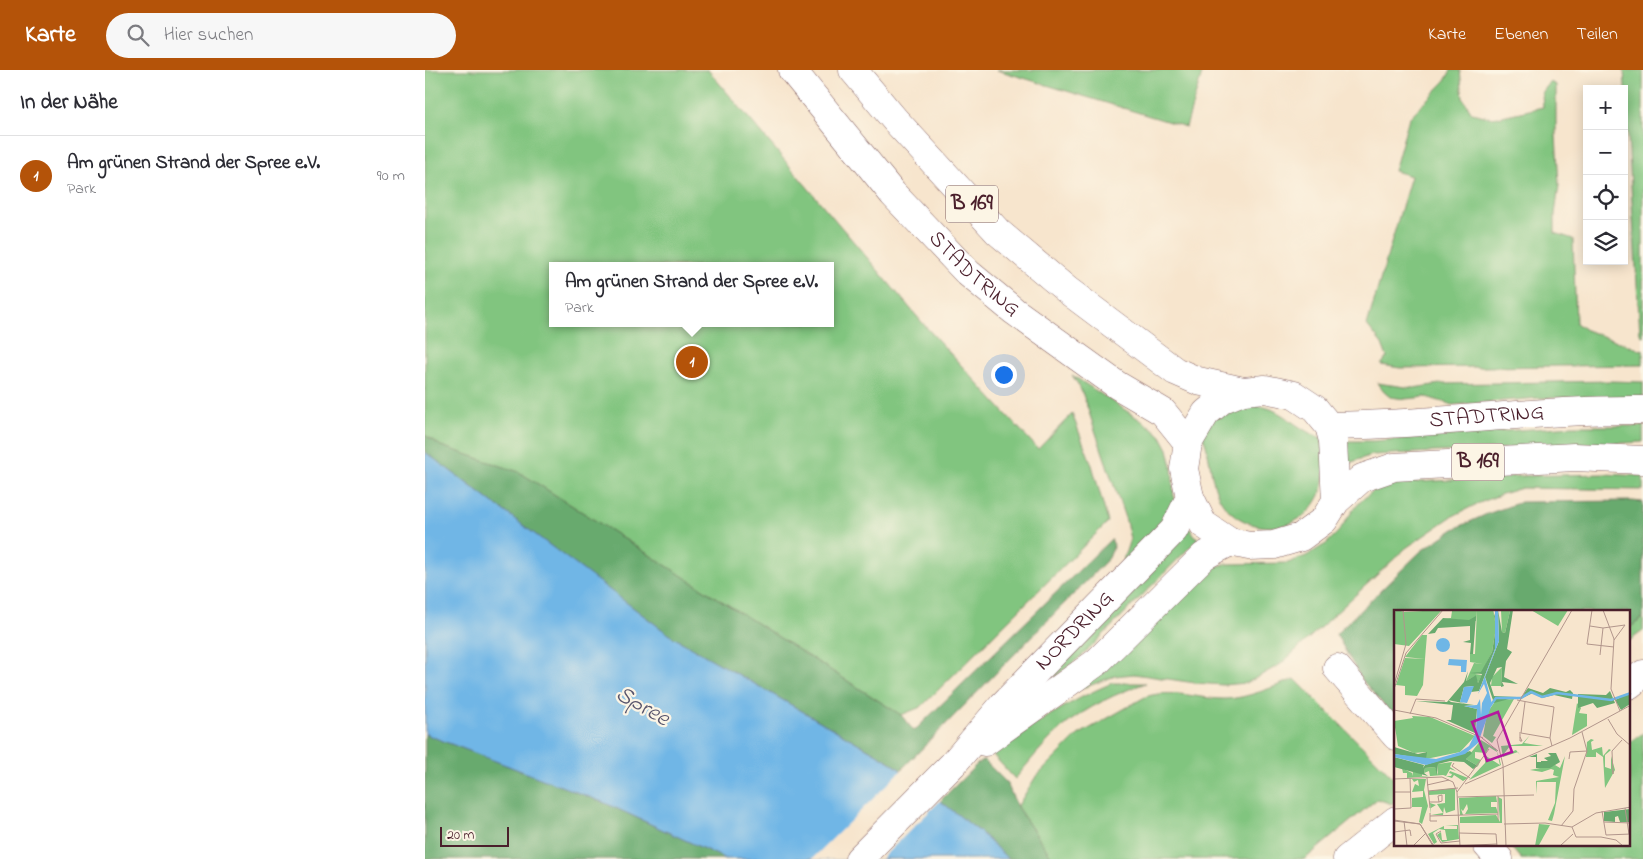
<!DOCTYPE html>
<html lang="de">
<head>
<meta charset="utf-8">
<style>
  body { margin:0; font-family:"Indie Flower",sans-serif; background:#f7f7f7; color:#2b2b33 }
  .controls { position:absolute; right:15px; top:15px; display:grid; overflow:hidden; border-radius:0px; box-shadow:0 2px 12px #0003 }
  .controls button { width:45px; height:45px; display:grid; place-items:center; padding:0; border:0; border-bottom:1px solid #e1e1e2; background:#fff; color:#2b2b33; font:25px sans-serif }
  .scale { position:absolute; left:15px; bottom:12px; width:69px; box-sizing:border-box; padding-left:5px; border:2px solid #4a1f2b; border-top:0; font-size:14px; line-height:18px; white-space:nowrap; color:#4a1f2b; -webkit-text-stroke:4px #fcf5e5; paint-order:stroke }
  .you { position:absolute; left:578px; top:304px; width:18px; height:18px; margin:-12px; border:4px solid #fff; border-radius:50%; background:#1a73e8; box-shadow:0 0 0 8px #1a73e833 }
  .badge { display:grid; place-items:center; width:32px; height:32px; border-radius:50%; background:#b45309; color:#fff; font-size:16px; font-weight:700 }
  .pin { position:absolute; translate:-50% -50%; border:2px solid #fff; box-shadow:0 1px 5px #0006 }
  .popup { position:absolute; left:124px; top:192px; width:285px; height:65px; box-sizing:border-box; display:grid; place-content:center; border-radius:0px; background:#fff; filter:drop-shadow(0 1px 4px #0005); font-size:16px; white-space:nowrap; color:#7c7c81 }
  .popup b { font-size:19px; color:#2b2b33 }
  .popup::after { content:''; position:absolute; left:50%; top:100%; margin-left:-10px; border:10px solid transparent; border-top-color:#fff }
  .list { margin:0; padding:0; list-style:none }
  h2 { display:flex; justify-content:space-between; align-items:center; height:65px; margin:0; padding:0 20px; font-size:21px }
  h2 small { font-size:16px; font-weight:400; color:#7c7c81 }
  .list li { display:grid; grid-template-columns:32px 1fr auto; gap:15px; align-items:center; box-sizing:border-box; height:80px; padding:0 20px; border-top:1px solid #e1e1e2 }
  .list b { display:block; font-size:19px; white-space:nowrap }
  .list p { margin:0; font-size:16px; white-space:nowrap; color:#7c7c81 }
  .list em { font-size:16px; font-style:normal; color:#7c7c81 }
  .icon { flex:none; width:28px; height:28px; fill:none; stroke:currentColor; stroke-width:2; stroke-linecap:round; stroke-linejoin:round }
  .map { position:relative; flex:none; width:1218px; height:789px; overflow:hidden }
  header { display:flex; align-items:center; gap:30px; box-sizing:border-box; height:70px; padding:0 25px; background:#b45309; color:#fff }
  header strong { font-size:24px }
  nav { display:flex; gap:28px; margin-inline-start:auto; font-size:18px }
  .search { width:350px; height:45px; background:#f7f7f7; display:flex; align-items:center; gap:12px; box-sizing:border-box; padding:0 18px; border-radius:28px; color:#7c7c81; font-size:19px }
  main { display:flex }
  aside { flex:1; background:#fff }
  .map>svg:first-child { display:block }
</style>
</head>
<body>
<header>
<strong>Karte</strong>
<div class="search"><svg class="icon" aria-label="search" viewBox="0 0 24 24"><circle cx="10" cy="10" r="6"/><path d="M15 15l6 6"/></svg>Hier suchen</div>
<nav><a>Karte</a><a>Ebenen</a><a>Teilen</a></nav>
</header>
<main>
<aside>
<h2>In der Nähe<small></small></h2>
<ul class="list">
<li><span class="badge">1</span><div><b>Am grünen Strand der Spree e.V.</b><p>Park</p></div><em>90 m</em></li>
</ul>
</aside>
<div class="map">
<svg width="1218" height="789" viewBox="0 0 1218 789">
  <rect width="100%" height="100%" fill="#fcf5e5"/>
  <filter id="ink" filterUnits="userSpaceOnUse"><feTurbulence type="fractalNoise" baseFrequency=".02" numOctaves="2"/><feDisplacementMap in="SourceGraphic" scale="10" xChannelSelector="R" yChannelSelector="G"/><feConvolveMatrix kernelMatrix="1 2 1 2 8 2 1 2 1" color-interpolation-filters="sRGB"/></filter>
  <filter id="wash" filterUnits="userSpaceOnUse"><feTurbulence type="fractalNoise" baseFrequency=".0096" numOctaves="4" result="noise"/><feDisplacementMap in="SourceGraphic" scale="20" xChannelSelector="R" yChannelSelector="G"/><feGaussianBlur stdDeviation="1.12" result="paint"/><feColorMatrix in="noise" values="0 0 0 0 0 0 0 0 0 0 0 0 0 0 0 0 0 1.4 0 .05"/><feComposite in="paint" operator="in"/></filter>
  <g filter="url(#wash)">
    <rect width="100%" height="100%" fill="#f7e5cd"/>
    <g fill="#81c57f" stroke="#667255" fill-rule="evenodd">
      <path d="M 0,0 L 283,0 L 501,257 L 613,379 L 647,344 L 667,395 L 683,452 L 496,637 L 476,645 L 94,402 L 16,376 L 0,365 ZM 128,196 L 406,196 L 406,253 L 128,253 Z"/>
      <path d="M 572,0 L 778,0 L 761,57 Z"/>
      <path d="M 1026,0 L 1035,0 L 1038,28 L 1047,43 L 1068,48 L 1118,37 L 1117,23 L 1125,12 L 1131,15 L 1131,65 L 1134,115 L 1130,144 L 1130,163 L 1148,169 L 1151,253 L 1161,260 L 1216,280 L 1218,279 L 1218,295 L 975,298 L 956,295 L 962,287 L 957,274 L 942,255 L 986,106 L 969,101 L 984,48 L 1020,11 Z"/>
      <path d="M 1199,0 L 1218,0 L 1218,267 L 1215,264 Z"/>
      <path d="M 647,305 L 726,357 L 736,366 L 743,379 L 747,397 L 749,429 L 747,443 L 696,496 L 705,469 L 701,451 L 658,325 L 654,316 Z"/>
      <path d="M 1186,311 L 1218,312 L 1218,327 L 1114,328 L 1028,335 L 1001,327 L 980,329 L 965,327 L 959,322 L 952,313 L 988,318 L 1015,314 Z"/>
      <path d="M 819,335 C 828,335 838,336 846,339 C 866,348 875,361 897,368 C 899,387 903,408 895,425 C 877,464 825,467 799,435 C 783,415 788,385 776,363 L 790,346 Z"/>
      <path d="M 1147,356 L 1218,356 L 1218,372 L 947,385 L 921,394 L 918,371 L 948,371 Z"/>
      <path d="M 1179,404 L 1218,406 L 1218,420 L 1097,418 L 1077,424 L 1052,434 L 1026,447 L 981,478 L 856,594 L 822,613 L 798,615 L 770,613 L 709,604 L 690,606 L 648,622 L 787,497 L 802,494 L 863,493 L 881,486 L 901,474 L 914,461 L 928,440 L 937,430 L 948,421 L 963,416 L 976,413 L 1096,406 Z"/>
      <path d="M 764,458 L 773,469 L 659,584 L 611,622 L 637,584 Z"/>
      <path d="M 1218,548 L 1218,561 L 1204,571 L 1204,558 Z"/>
      <path d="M 870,609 L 970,709 L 970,731 L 967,734 L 952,729 L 880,789 L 628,789 L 592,737 L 610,708 L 653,665 L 720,627 C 746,618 773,629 800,629 C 821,629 850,616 870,609 Z"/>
      <path d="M 687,613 L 721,613 C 692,623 662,637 638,657 C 620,672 605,691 590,709 L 567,684 C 605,657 644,631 687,613 Z"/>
      <path d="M 1218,663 L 1218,789 L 1096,789 L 1084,775 L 1204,775 L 1204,673 Z"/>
    </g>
    <g fill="#68aa6e" stroke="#59644c">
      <path d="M 0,365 L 16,376 L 94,402 L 476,645 L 489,661 L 686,469 L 689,475 L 684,488 L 476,700 L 464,691 L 246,566 L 0,382 Z"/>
      <path d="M 1207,431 L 1218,432 L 1218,548 L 1204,558 L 1204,542 L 971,542 L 970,648 L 937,610 L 911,564 L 996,481 L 1029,459 L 1062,444 L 1096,432 Z"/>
      <path d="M 0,664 L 180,733 L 301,789 L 0,789 Z"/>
      <path d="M 559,690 L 582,713 L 592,737 L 628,789 L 583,789 L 555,762 L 515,731 L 552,694 Z"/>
    </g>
    <path fill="#6fb6e6" stroke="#5c6a88" d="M 0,382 L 246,566 L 464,691 L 555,762 L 583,789 L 301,789 L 180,733 L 0,664 Z"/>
    <path fill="#f7e5cd" d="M 478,699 L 517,729 L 456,789 L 387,789 Z"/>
  </g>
  <g filter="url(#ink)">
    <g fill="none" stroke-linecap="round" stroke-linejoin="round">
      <defs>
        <g id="street">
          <path d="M 912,598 L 971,666"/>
          <path d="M 1204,615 L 1218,604"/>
          <path d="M 1062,775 L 1074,789"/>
          <path d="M 922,789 L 971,750"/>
        </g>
        <g id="secondary">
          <path d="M 560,672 L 672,592 L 779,486 L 805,472"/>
          <path id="s1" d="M 434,789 L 528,694 L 578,635 L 749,460 L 765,427"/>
        </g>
        <g id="primary">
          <path id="s2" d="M 367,0 L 468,124 L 543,203 L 589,241 L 692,315 L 738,342 L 763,373"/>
          <path d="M 428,0 L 470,50 L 573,162 L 642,220 L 750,301 L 773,311 L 818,321"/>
          <path id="s3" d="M 904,356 C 1009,355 1113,339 1218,340"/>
          <path d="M 911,431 L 908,371 L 904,356 L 890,339 L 869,325 L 840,319 L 818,321 L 798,329 L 781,343 L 763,373 L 759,399 L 765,427 L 778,454 L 805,472 L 824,476 L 849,475 L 876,467 L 899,450 L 911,431 L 937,408 L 969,397 L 1149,387 L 1218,390"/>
        </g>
      </defs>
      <use href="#street" stroke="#876464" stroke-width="29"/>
      <use href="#secondary" stroke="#876464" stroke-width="29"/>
      <use href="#primary" stroke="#876464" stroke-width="29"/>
      <use href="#street" stroke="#fff" stroke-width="28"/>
      <use href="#secondary" stroke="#fff" stroke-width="28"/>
      <use href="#primary" stroke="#fff" stroke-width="28"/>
    </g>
  </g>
  <g text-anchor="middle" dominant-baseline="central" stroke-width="4.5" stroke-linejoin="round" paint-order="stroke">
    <g fill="#fcf5e5" stroke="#7f5f63" stroke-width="1">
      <rect x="521" y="115.5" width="52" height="37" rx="4"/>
      <rect x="1027" y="373.5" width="52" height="37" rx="4"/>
    </g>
    <g font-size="21" font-weight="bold" fill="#4a1f2b">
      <text x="547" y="134">B 169</text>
      <text x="1053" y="392">B 169</text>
    </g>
    <g font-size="22" fill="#4a1f2b" stroke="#fcf5e5">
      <text stroke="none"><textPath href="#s2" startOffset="274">STADTRING</textPath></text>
      <text stroke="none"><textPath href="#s3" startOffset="158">STADTRING</textPath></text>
      <text stroke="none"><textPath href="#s1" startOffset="314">NORDRING</textPath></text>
    </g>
    <g font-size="24" font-style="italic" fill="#57546c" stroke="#fcf5e5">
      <text transform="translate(217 637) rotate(30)">Spree</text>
    </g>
  </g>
  <g transform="translate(969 540)">
    <rect width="236" height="236" fill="#f7e5cd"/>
    <path d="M 4,0 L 10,2 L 48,0 L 15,36 L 0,34 L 0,2 ZM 54,0 L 83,0 L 82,11 L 50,9 L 57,8 L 58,1 ZM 83,0 L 99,0 L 102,17 L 98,42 L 88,62 L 81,64 L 88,65 L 84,73 L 81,66 L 72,71 L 80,53 L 89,54 L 76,52 L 76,44 L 81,44 ZM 107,0 L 116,1 L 111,23 L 108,22 ZM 137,0 L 174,0 L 164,16 ZM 28,25 L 33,25 L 31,49 L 11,47 ZM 11,48 L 31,49 L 29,75 L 23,86 L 11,85 L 11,76 L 2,75 ZM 108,57 L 107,76 L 97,76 L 98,67 ZM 120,89 L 99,126 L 102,127 L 98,133 L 89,126 L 93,103 L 102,90 ZM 183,93 L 187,98 L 185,103 L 193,104 L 193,116 L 178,125 ZM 18,106 L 36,107 L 81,126 L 66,142 L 32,149 L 32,142 L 20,143 L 4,136 L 0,111 L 19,108 ZM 136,125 L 130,133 L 149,136 L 116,136 L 109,145 L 122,140 L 126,145 L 124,142 L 109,147 L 107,136 L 128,134 ZM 197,129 L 200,130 L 197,132 L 198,140 L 208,137 L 209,146 L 215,139 L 217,140 L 211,145 L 211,157 L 217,159 L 217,146 L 221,160 L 211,178 L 209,147 L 202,142 L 202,147 L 192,147 L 193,132 ZM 87,130 L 102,139 L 105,147 L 107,155 L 75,170 L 91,153 L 92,146 L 106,155 L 103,142 L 95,137 L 92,143 L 81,142 L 81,148 L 87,150 L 84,156 L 72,149 ZM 171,146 L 160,204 L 158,211 L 154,210 L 161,193 L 162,172 L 143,172 L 142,184 L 142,171 L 165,167 L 159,165 L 160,160 L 157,159 L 148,162 L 136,160 L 161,155 L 166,158 ZM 58,152 L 56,157 L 62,161 L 56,159 L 52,166 L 57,166 L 58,164 L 55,163 L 56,161 L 74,168 L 69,171 L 60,165 L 58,168 L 49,165 L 13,168 L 13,163 L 9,163 L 8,158 L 18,163 L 18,166 L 19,162 L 28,162 L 28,166 L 36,166 L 35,161 L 30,163 L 31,158 L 41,157 L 44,165 L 44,154 ZM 18,169 L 32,169 L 30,180 L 34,196 L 28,214 L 25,212 L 28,197 L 18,197 L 18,188 L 29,187 L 29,181 L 18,182 L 21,174 L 25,176 L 24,170 L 20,172 ZM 61,178 L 61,200 L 52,203 L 50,197 L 49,205 L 37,205 L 36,193 L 42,195 L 37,198 L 37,205 L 49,203 L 43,194 L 51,193 L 51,184 L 35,185 L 35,181 ZM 102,186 L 103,192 L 97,192 L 97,197 L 102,197 L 104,203 L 71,204 L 74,199 L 73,194 L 69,201 L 67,199 L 69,205 L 66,205 L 65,188 ZM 104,187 L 108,189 L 108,213 L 66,213 L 66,207 L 102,205 L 106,212 ZM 145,214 L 156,215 L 145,235 L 141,236 ZM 64,215 L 65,229 L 48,232 L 43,225 L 47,222 L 48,230 L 53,230 L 51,220 L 45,219 L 39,223 L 43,232 L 40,234 L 34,224 L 50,216 L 50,219 L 63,219 L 63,216 L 51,216 Z" fill="#81c57f"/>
    <path d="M 99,0 L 103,13 L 101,39 L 85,81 L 77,82 L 79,76 L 70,77 L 66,92 L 73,94 L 54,90 L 57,92 L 80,95 L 70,96 L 83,99 L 81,123 L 52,110 L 57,110 L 59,95 L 22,91 L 53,92 L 70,72 L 74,61 L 72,71 L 82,65 L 84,73 L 88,64 L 75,63 L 87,62 L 98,42 L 102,17 ZM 104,0 L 108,22 L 111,23 L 116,1 L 113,0 L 119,0 L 113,39 L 118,42 L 112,51 L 110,67 L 124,74 L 108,72 L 110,76 L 107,77 L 108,57 L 103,58 L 96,73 L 100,86 L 123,87 L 100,93 L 91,67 L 105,31 ZM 82,6 L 79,44 L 76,44 L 77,33 L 69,32 L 76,30 L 76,16 L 44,18 L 41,23 L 34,24 L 49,8 L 75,10 ZM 134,78 L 149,83 L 156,78 L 172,82 L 176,80 L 179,83 L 178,89 L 160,85 L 148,88 L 139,83 L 126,89 ZM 216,81 L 221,93 L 203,98 L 199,93 L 184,98 L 184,84 L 212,85 ZM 236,83 L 236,94 L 227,100 L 221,90 ZM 0,137 L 24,144 L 33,142 L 32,149 L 0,144 ZM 76,141 L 78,143 L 72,149 L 84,156 L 79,159 L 70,152 L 56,151 L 44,154 L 43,165 L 41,157 L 31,158 L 30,163 L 34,166 L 0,157 L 0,147 L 30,155 L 29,158 L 31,155 ZM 147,142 L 147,151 L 154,151 L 150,148 L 157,146 L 154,143 L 162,143 L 166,152 L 156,158 L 142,158 L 142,147 L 135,147 L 143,144 L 143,152 L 147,152 ZM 236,199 L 236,212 L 226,212 L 224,206 L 221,207 L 221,212 L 210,211 L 210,202 Z" fill="#68aa6e"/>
    <path d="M 101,0 L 104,0 L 105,31 L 91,67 L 98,94 L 84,133 L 71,144 L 32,155 L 0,147 L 0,144 L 42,149 L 66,142 L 75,136 L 82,122 L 83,99 L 70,96 L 83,95 L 86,89 L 87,105 L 88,93 L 93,83 L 90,74 L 84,84 L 101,39 ZM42 35a7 7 0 1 1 14 0a7 7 0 1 1-14 0ZM 55,49 L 73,50 L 72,62 L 67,62 L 67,56 L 54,55 ZM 80,76 L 73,93 L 66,92 L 70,77 Z" fill="#6fb6e6"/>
    <path fill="none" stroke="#6fb6e6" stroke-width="2.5" d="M 96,96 L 102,88 L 127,88 L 137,82 L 148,87 L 163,83 L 217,90 L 237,83"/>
    <path fill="none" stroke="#b2968c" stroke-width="1" d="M 198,0 L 193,34 L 220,37M 209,0 L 220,29 L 217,79 L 226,101M 196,16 L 209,18 L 231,15 L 220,30M 206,45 L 209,18M 0,75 L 12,34 L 9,0M 0,79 L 12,43 L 49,0M 123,90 L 160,97 L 156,128M 131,92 L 127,123 L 156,128 L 158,136M 0,100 L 42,108 L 89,128M 16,104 L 22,89 L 51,91M 214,109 L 223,124 L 237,136M 126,122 L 126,131 L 128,131 L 126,127M 88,128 L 104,141M 175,149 L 176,142 L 193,141M 60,153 L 58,156 L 76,168M 219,160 L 219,164 L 218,141 L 228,130M 33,168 L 36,198M 0,169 L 48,167 L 59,172 L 63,182 L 66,236M 71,174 L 176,128 L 237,95M 33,175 L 55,170M 34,181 L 64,178M 0,182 L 17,182M 63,182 L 95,139M 104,186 L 104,210M 64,187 L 140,185M 35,192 L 45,192 L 48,191 L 48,185 L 44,186 L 45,192M 231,198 L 235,224M 0,199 L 17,198 L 16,168M 208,201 L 212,225 L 237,224M 36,203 L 36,211 L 43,211M 36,206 L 104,204M 0,210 L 26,214 L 40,236M 0,211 L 26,214 L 39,236M 10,211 L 13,236M 210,212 L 237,213M 110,214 L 151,213 L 178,217 L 202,203 L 237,197M 167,216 L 179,201 L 180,179 L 193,141 L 188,122M 178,217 L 182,227 L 207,227 L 222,230 L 229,236M 47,221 L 42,224 L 47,233 L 66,231M 0,222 L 16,220 L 17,226M 65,223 L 102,224 L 103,236M 19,236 L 32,223M 59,236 L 103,234M 112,236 L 109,155 L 103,130 L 178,0M 166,236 L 179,224"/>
    <path fill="#b5179e" fill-opacity="0.15" stroke="#b5179e" stroke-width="2.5" d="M 104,102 L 118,142 L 93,151 L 78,112 Z"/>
    <rect width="236" height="236" fill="none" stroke="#4a1f2b" stroke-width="2.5"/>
  </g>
</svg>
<div class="controls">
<button>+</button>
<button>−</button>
<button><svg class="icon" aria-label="locate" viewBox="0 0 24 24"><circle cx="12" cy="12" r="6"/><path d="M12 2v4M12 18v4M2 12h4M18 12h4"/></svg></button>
<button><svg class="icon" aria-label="layers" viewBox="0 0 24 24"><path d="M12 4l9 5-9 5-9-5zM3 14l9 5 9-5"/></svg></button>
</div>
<div class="scale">20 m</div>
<div class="you"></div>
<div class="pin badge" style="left:267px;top:292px">1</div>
<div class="popup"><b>Am grünen Strand der Spree e.V.</b>Park</div>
</div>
</main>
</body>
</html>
